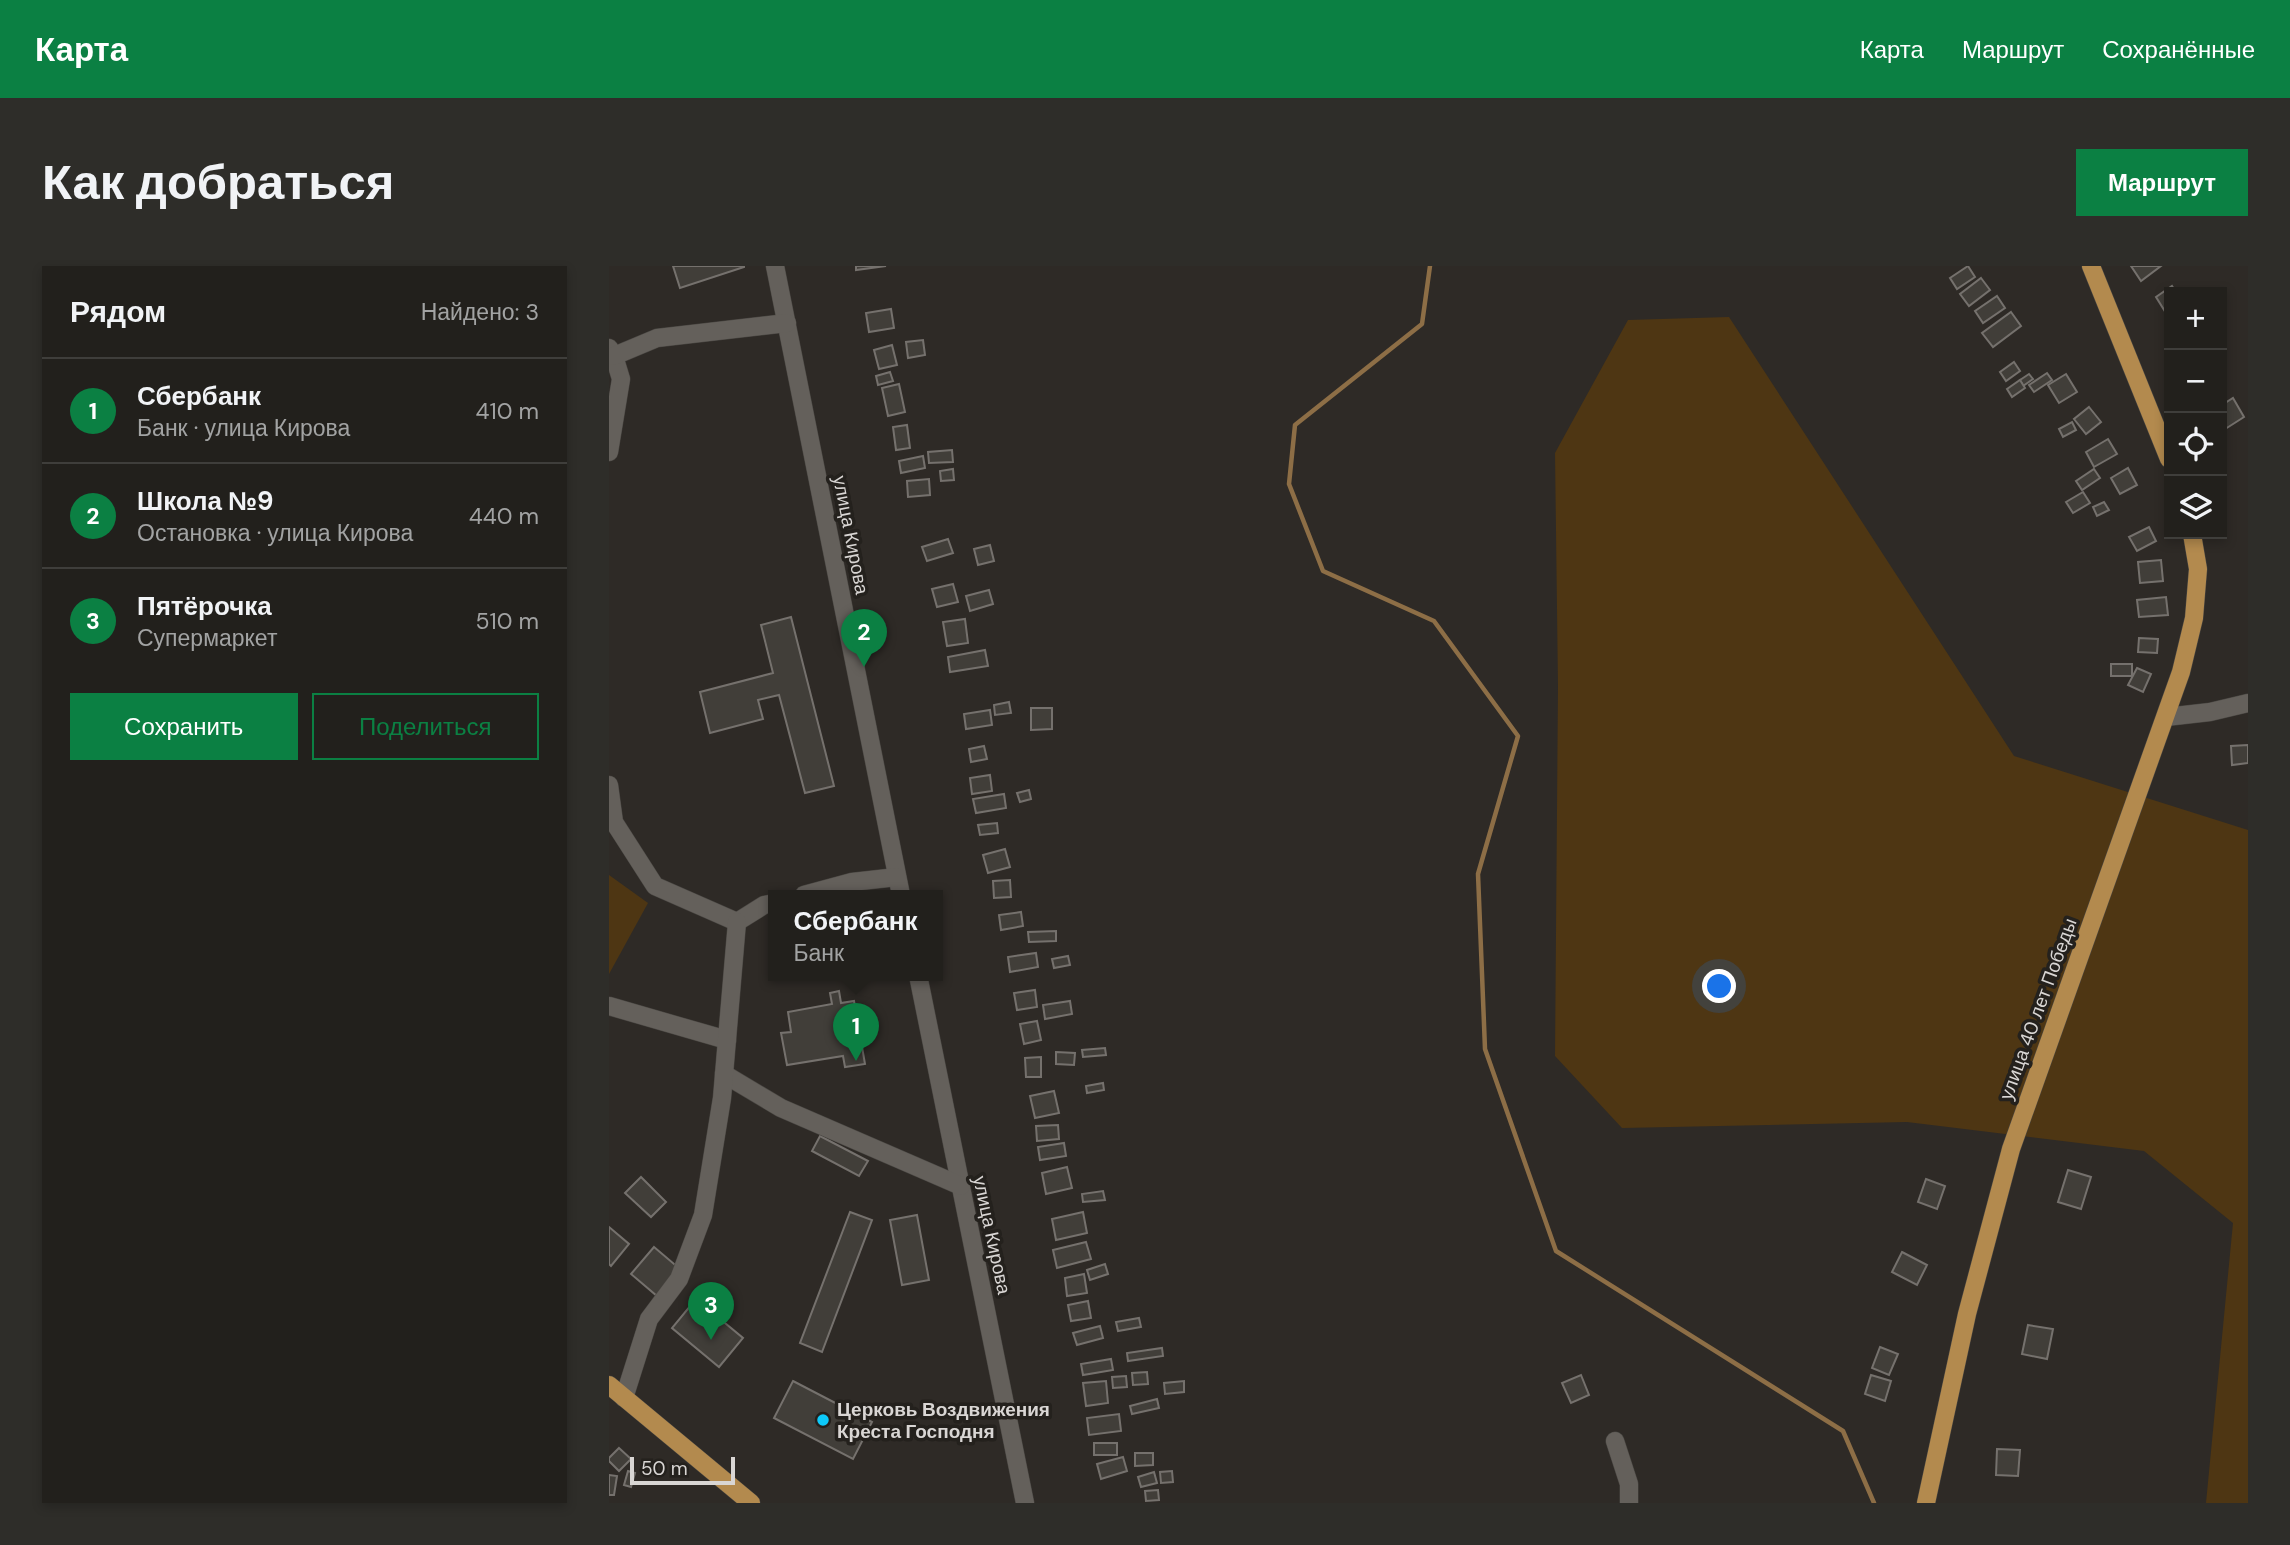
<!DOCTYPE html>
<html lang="ru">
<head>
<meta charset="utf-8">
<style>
  body { margin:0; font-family:"DM Sans",sans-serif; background:#2e2d29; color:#f1f3f6 }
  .controls { position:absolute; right:21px; top:21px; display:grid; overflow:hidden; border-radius:0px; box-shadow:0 4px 10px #0003 }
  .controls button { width:63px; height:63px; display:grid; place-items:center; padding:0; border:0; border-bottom:2px solid #3f3e3b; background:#22201c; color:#f1f3f6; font:35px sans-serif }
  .scale { position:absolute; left:21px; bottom:18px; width:105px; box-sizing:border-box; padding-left:7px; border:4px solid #d9d6d4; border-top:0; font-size:19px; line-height:24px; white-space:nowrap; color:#d9d6d4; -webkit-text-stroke:5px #24211d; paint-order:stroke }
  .you { position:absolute; left:1111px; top:721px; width:24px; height:24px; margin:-18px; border:5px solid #fff; border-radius:50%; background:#1a73e8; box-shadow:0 0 0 10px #1a73e833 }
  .badge { display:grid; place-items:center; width:46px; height:46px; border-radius:50%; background:#0b8043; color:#fff; font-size:23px; font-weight:700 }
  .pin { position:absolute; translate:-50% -58px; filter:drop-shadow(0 2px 4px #0008) }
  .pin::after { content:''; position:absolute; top:37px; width:24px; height:21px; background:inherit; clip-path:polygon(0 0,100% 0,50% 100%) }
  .popup { position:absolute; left:159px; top:624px; width:175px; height:91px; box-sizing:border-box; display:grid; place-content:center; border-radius:0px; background:#22201c; filter:drop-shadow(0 2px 5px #0005); font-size:23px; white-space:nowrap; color:#a2a3a3 }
  .popup b { font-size:26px; color:#f1f3f6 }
  .popup::after { content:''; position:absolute; left:50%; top:100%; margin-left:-14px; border:14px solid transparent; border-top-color:#22201c }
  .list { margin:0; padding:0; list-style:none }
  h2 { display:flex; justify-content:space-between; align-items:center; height:91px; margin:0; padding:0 28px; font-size:30px }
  h2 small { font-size:23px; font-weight:400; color:#a2a3a3 }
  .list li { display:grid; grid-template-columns:46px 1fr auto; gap:21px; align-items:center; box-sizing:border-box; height:105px; padding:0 28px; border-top:2px solid #3f3e3b }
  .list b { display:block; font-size:26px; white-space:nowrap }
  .list p { margin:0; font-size:23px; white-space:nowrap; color:#a2a3a3 }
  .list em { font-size:23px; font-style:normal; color:#a2a3a3 }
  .actions { display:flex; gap:14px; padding:21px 28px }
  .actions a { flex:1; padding:16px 0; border:2px solid #0b8043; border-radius:0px; text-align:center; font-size:24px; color:#0b8043 }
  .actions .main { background:#0b8043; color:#fff }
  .icon { flex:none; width:38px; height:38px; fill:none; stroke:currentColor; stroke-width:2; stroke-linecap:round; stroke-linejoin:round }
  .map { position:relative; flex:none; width:1639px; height:1237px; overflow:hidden; border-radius:0px }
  header { display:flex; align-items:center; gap:42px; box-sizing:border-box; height:98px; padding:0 35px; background:#0b8043; color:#fff }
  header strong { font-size:33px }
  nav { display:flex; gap:38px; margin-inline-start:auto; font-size:24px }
  .intro { display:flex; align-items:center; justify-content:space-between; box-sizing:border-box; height:168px; padding:0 42px }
  h1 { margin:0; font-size:49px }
  .button { padding:18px 32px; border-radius:0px; background:#0b8043; color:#fff; font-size:24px; font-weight:700 }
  main { display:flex; gap:42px; padding:0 42px }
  aside { flex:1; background:#22201c; border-radius:0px; box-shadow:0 4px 10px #0003 }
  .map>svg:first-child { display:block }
</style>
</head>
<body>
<header>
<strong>Карта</strong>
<nav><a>Карта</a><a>Маршрут</a><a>Сохранённые</a></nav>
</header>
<div class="intro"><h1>Как добраться</h1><a class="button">Маршрут</a></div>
<main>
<aside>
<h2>Рядом<small>Найдено: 3</small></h2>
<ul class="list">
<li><span class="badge">1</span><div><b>Сбербанк</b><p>Банк · улица Кирова</p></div><em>410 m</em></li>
<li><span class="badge">2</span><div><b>Школа №9</b><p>Остановка · улица Кирова</p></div><em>440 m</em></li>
<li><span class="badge">3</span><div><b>Пятёрочка</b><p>Супермаркет</p></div><em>510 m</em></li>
</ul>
<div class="actions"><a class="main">Сохранить</a><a>Поделиться</a></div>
</aside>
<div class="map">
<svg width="1639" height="1237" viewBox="0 0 1639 1237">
  <rect width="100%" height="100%" fill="#2e2a26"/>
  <g fill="#4e3613">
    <path d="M 1120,51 L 1405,490 L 1639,564 L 1639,1237 L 1597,1237 L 1624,957 L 1535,885 L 1298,856 L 1013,862 L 946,790 L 949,420 L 946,187 L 1019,54 Z"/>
    <path d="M 0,609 L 39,637 L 0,708 Z"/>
  </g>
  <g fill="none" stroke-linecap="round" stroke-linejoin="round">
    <path stroke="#8d6e46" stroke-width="4.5" d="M 821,0 L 813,58 L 686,159 L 680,218 L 714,305 L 825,355 L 909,470 L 869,608 L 876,783 L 947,985 L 1234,1165 L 1265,1237"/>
  </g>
  <g fill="#413e39" stroke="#75716d" stroke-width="2">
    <path d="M 64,0 L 135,0 L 135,1 L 71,22 Z"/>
    <path d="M 247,0 L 277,0 L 247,4 Z"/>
    <path d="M 1359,0 L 1366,11 L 1348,23 L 1341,12 Z"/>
    <path d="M 1522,0 L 1552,0 L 1532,15 Z"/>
    <path d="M 1372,12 L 1381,24 L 1360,40 L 1351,28 Z"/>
    <path d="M 1563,20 L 1567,26 L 1560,26 L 1560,45 L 1557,47 L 1547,31 Z"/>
    <path d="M 1388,30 L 1396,42 L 1374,57 L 1366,45 Z"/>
    <path d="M 282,43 L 285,62 L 260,66 L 257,47 Z"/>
    <path d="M 1402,46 L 1412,60 L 1384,81 L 1373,67 Z"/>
    <path d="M 314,74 L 316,89 L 299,92 L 297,76 Z"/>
    <path d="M 283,79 L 288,99 L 270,103 L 265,84 Z"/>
    <path d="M 1405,96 L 1411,105 L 1397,115 L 1391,106 Z"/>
    <path d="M 281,106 L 284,115 L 269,119 L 267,110 Z"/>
    <path d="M 1438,107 L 1443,114 L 1425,126 L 1420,119 Z"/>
    <path d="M 1420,108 L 1424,113 L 1414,120 L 1411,114 Z"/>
    <path d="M 1457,108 L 1468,126 L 1450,137 L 1439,119 Z"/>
    <path d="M 1411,114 L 1416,122 L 1403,131 L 1398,123 Z"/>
    <path d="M 290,118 L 296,146 L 279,150 L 273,122 Z"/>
    <path d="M 1624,132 L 1635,151 L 1613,165 L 1613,139 Z"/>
    <path d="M 1480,141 L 1492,156 L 1477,168 L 1465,153 Z"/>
    <path d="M 1463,156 L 1467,164 L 1454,171 L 1450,163 Z"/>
    <path d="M 298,159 L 301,182 L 287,184 L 284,161 Z"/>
    <path d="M 1499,173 L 1508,188 L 1485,201 L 1477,186 Z"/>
    <path d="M 343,184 L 344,196 L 320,197 L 319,186 Z"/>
    <path d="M 314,190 L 316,202 L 292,207 L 290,195 Z"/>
    <path d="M 1519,202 L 1528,219 L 1511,228 L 1502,212 Z"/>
    <path d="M 344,203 L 345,214 L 332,215 L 331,205 Z"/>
    <path d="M 1485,203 L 1491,212 L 1473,224 L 1467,215 Z"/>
    <path d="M 320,213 L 321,229 L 299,231 L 298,215 Z"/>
    <path d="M 1474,226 L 1481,237 L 1464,247 L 1457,236 Z"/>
    <path d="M 1495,236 L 1500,244 L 1488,250 L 1484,241 Z"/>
    <path d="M 1540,261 L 1547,275 L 1528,285 L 1520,271 Z"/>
    <path d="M 339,273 L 344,287 L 318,295 L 313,281 Z"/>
    <path d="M 381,279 L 385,295 L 369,299 L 365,283 Z"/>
    <path d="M 1552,294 L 1554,315 L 1531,317 L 1529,296 Z"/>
    <path d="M 344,318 L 349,336 L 328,341 L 323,323 Z"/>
    <path d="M 380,324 L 384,338 L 361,345 L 357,330 Z"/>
    <path d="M 1557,331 L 1559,349 L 1530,351 L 1528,334 Z"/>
    <path d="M 182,351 L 225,520 L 196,527 L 170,429 L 149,434 L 154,453 L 101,467 L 91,426 L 164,407 L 152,359 Z"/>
    <path d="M 356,353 L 359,377 L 338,380 L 334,356 Z"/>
    <path d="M 1530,372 L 1549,373 L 1548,387 L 1529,386 Z"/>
    <path d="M 376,384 L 379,400 L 341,406 L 339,391 Z"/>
    <rect x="1502" y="398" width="21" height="12"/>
    <path d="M 1528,402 L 1542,408 L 1534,426 L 1519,419 Z"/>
    <path d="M 400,436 L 402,447 L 386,449 L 385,439 Z"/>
    <path d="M 422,442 L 443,442 L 443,463 L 422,464 Z"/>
    <path d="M 381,444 L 383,459 L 357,463 L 355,448 Z"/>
    <path d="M 1639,479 L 1639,497 L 1623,499 L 1622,480 Z"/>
    <path d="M 375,480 L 378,493 L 362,496 L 360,483 Z"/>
    <path d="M 381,509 L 383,525 L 363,528 L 361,512 Z"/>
    <path d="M 420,524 L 422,533 L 411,536 L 408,527 Z"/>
    <path d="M 395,528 L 397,542 L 367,547 L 364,533 Z"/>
    <path d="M 388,557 L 389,567 L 371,569 L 369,559 Z"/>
    <path d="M 396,583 L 401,601 L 379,607 L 374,589 Z"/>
    <path d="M 401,614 L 402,631 L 385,632 L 384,615 Z"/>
    <path d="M 412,646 L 414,660 L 392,664 L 390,649 Z"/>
    <path d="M 447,665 L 447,675 L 420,676 L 419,666 Z"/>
    <path d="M 427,687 L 429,701 L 401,706 L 399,691 Z"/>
    <path d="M 459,690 L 461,699 L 445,702 L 443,693 Z"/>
    <path d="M 426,724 L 428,741 L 408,744 L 405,727 Z"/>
    <path d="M 230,725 L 232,737 L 245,735 L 256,798 L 236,801 L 234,790 L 178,799 L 172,767 L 182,766 L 179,746 L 223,738 L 221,727 Z"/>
    <path d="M 461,735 L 463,748 L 436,753 L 434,739 Z"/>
    <path d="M 428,755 L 432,774 L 415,778 L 411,758 Z"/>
    <path d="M 496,782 L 497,789 L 474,791 L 473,784 Z"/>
    <path d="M 447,786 L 466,787 L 465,799 L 447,798 Z"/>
    <path d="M 432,791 L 432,811 L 417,811 L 416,792 Z"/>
    <path d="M 494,817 L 495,824 L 478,827 L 477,820 Z"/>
    <path d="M 445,825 L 450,847 L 426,852 L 421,830 Z"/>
    <path d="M 449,859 L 450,873 L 428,875 L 427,860 Z"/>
    <path d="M 211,870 L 259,895 L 250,910 L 203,885 Z"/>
    <path d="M 455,877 L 457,890 L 431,894 L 429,881 Z"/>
    <path d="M 458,901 L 463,922 L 437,928 L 433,907 Z"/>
    <path d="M 1459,904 L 1482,911 L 1472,943 L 1449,936 Z"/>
    <path d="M 32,911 L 57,936 L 42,951 L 16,927 Z"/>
    <path d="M 1317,913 L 1336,920 L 1328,943 L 1309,936 Z"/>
    <path d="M 494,925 L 496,934 L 474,936 L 473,928 Z"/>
    <path d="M 241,946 L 263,954 L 213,1086 L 191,1077 Z"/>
    <path d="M 474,946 L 478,967 L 447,974 L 443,953 Z"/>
    <path d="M 308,949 L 320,1014 L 293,1019 L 281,954 Z"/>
    <path d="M 0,961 L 20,978 L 2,1000 L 0,998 Z"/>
    <path d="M 477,976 L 482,993 L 448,1002 L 444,984 Z"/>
    <path d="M 45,981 L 71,1003 L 48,1030 L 22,1008 Z"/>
    <path d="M 1293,986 L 1318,999 L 1308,1019 L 1283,1006 Z"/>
    <path d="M 496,998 L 499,1008 L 481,1014 L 478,1004 Z"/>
    <path d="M 475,1008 L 478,1027 L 458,1030 L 456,1012 Z"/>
    <path d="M 87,1033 L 134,1072 L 110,1101 L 63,1062 Z"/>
    <path d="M 479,1035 L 482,1052 L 462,1055 L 459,1039 Z"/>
    <path d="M 530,1052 L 532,1061 L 509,1065 L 507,1056 Z"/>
    <path d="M 1419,1059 L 1444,1063 L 1438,1093 L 1413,1088 Z"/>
    <path d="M 491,1060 L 494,1072 L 468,1079 L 464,1067 Z"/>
    <path d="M 1271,1081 L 1289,1088 L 1280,1109 L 1263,1102 Z"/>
    <path d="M 553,1082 L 554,1090 L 519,1095 L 518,1087 Z"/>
    <path d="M 502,1093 L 504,1104 L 474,1109 L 472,1098 Z"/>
    <path d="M 538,1106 L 539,1118 L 524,1119 L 523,1107 Z"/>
    <path d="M 972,1109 L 980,1129 L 962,1137 L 953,1117 Z"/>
    <path d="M 1262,1109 L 1282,1115 L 1276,1135 L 1256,1128 Z"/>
    <path d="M 517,1110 L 518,1121 L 504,1122 L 503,1111 Z"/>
    <path d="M 184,1115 L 263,1156 L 244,1193 L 165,1152 Z"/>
    <path d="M 497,1115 L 499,1137 L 477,1140 L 474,1117 Z"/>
    <path d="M 575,1115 L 575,1126 L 556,1128 L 555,1117 Z"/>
    <path d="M 548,1133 L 550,1142 L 523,1148 L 521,1140 Z"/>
    <path d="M 510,1148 L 512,1165 L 480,1169 L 478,1152 Z"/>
    <rect x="485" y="1177" width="23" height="12"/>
    <path d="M 10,1182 L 22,1193 L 10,1205 L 0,1195 L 0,1192 Z"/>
    <path d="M 1388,1183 L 1411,1184 L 1409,1210 L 1387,1209 Z"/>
    <path d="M 526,1187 L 544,1187 L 544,1199 L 526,1200 Z"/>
    <path d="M 514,1191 L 518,1205 L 492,1213 L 488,1198 Z"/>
    <path d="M 19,1205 L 26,1207 L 22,1221 L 15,1219 Z"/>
    <path d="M 563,1205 L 564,1216 L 552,1217 L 551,1206 Z"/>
    <path d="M 545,1206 L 548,1217 L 532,1221 L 529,1211 Z"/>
    <path d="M 0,1209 L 8,1210 L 5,1229 L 0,1229 Z"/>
    <path d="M 549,1224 L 550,1234 L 537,1235 L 536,1225 Z"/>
  </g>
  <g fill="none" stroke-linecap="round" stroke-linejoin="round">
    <defs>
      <g id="minor">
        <path d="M 166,0 L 292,629"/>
        <path d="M 0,82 L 5,90 L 12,113 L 0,186"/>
        <path d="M 5,90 L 48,72 L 178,57"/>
        <path d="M 1557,451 L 1601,446 L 1639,437"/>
        <path d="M 0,519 L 5,556 L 46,620 L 128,656 L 155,639 L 165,637"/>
        <path d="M 195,629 L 243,616 L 288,611"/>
        <path d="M 309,709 L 416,1237"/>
        <path d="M 0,740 L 118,774"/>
        <path d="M 115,808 L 172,842 L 352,920"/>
        <path d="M 15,1132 L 40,1053 L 70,1013 L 94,949 L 113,832 L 128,656"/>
        <path d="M 1006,1175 L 1020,1218 L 1020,1237"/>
      </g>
      <g id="major">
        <path d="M 1482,0 L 1560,193"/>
        <path d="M 0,1119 L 142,1237"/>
        <path d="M 1317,1237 L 1358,1048 L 1402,883 L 1572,406 L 1585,352 L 1589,303 L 1583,268"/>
      </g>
    </defs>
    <use href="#minor" stroke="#494642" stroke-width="19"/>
    <use href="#major" stroke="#494642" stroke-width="19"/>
    <use href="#minor" stroke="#64605b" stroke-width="18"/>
    <use href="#major" stroke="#b38a4e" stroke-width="18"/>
  </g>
  <circle fill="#0dcafa" stroke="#24211d" stroke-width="2.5" cx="214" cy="1154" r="7"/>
  <g text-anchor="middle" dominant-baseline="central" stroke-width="7" stroke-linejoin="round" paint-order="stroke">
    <g font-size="19" fill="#d9d6d4" stroke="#24211d">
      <text transform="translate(242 269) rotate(79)">улица Кирова</text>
      <text transform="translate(1429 743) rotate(-70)">улица 40 лет Победы</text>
      <text transform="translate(383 969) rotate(78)">улица Кирова</text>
    </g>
    <g font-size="19" font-weight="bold" fill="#d9d6d4" stroke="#24211d" text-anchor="start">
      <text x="228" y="1143">Церковь Воздвижения<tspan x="228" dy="22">Креста Господня</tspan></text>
    </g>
  </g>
</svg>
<div class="controls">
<button>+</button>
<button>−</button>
<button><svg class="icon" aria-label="locate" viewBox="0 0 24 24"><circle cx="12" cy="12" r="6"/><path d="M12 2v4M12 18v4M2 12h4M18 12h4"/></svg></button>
<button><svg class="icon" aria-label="layers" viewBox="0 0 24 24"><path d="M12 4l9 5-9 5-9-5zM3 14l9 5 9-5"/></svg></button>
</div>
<div class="scale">50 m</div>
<div class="you"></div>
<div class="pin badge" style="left:247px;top:795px">1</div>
<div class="popup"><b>Сбербанк</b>Банк</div>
<div class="pin badge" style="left:255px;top:401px">2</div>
<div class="pin badge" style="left:102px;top:1074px">3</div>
</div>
</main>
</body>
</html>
